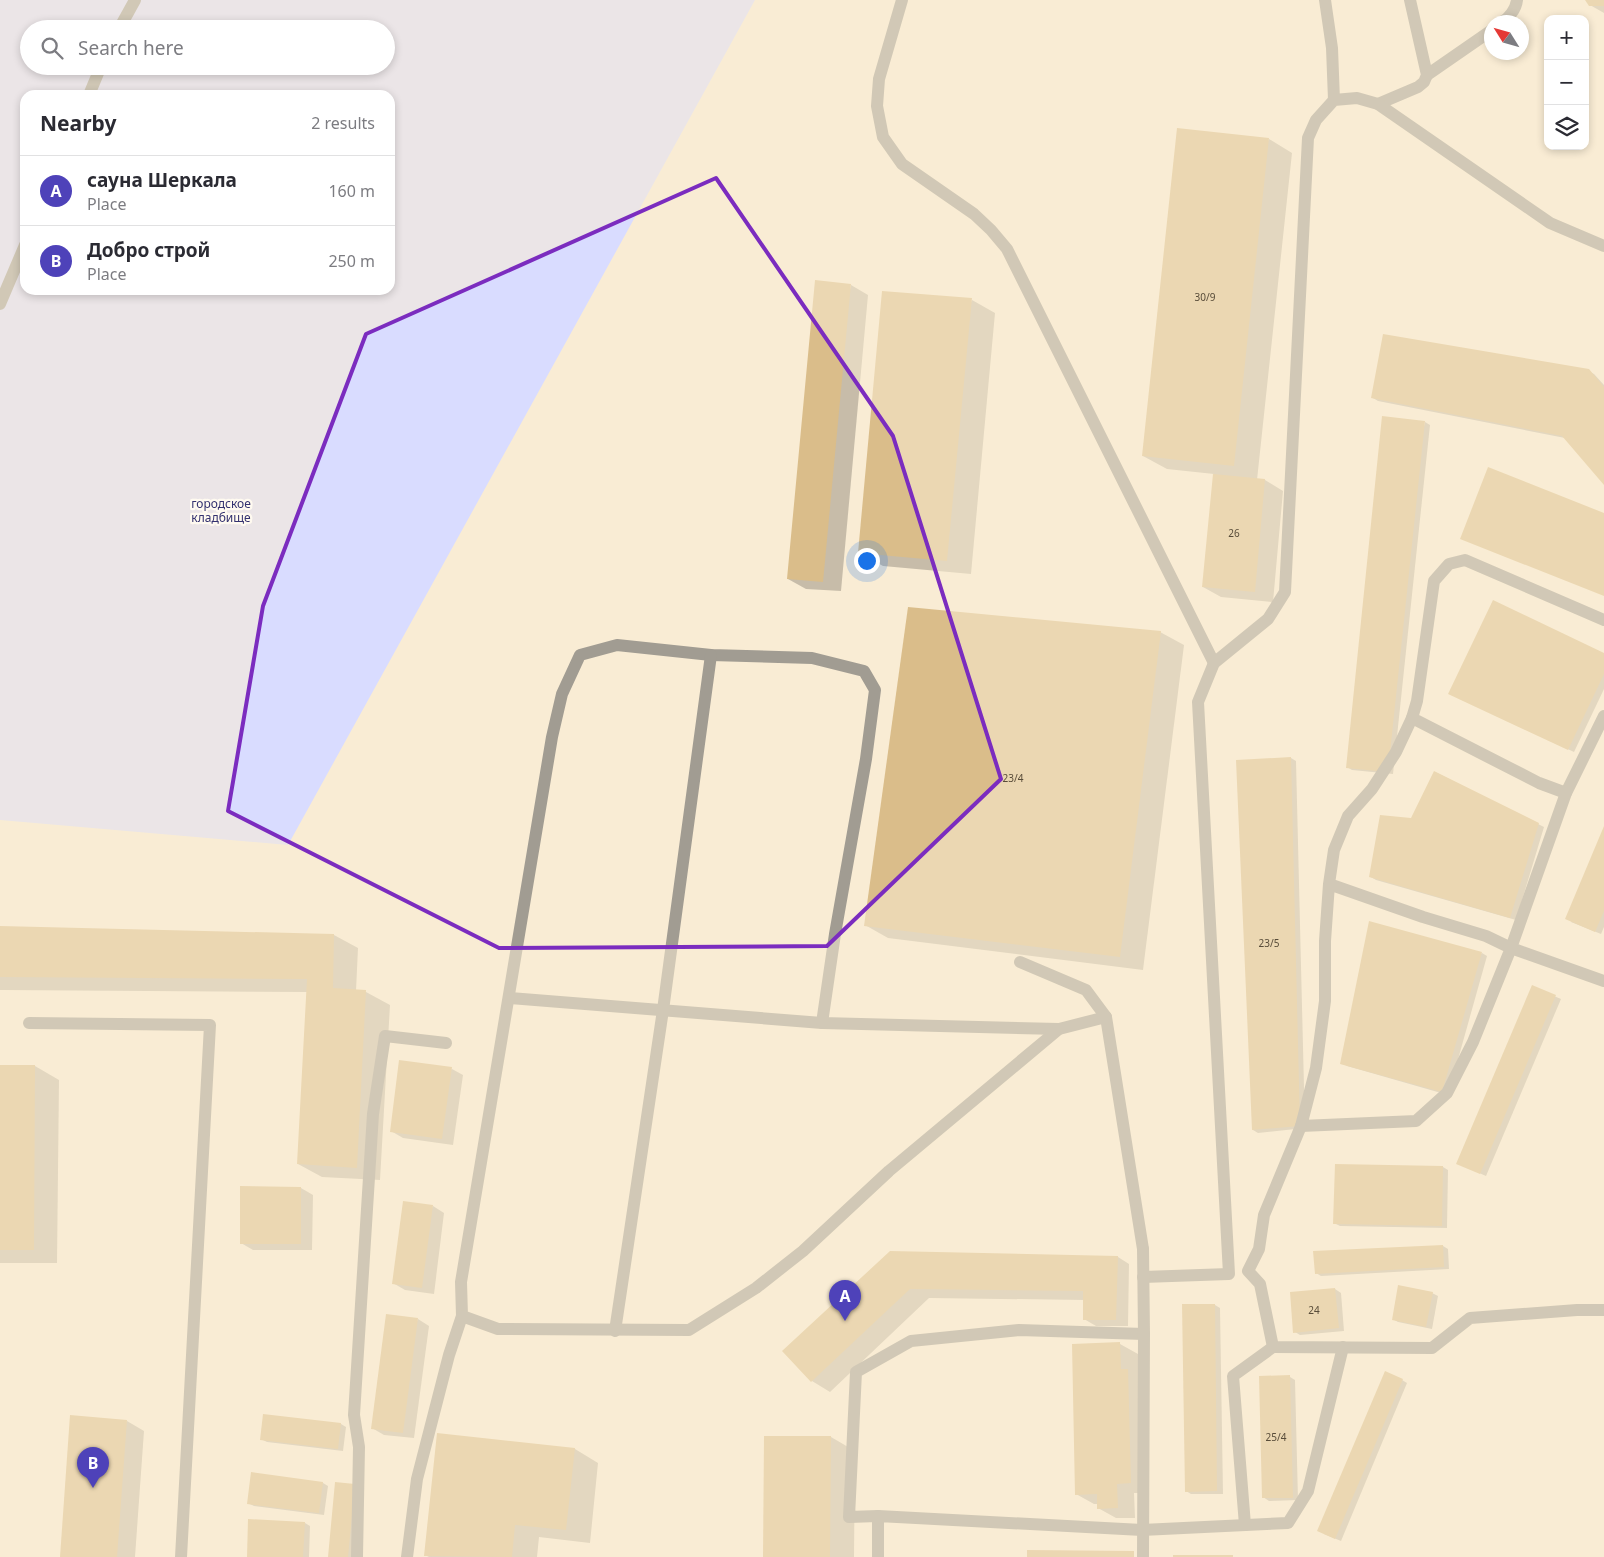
<!DOCTYPE html>
<html lang="en">
<head>
<meta charset="utf-8">
<style>
  body { margin:0; font-family:"Noto Sans",sans-serif; background:#f7f7f7; color:#2b2b33 }
  .controls { position:absolute; right:15px; top:15px; display:grid; overflow:hidden; border-radius:10px; box-shadow:0 2px 8px #0003 }
  .controls button { width:45px; height:45px; display:grid; place-items:center; padding:0; border:0; border-bottom:1px solid #e1e1e2; background:#fff; color:#2b2b33; font:25px sans-serif }
  .compass { position:absolute; left:1484px; top:15px; width:45px; height:45px; border-radius:50%; background:#fff; box-shadow:0 2px 8px #0003; rotate:307deg }
  .you { position:absolute; left:866px; top:560px; width:18px; height:18px; margin:-12px; border:4px solid #fff; border-radius:50%; background:#1a73e8; box-shadow:0 0 0 8px #1a73e833 }
  .badge { display:grid; place-items:center; width:32px; height:32px; border-radius:50%; background:#4e42b9; color:#fff; font-size:16px; font-weight:700 }
  .pin { position:absolute; translate:-50% -41px; filter:drop-shadow(0 1px 2px #0008) }
  .pin::after { content:''; position:absolute; top:26px; width:18px; height:15px; background:inherit; clip-path:polygon(0 0,100% 0,50% 100%) }
  .list { margin:0; padding:0; list-style:none }
  h2 { display:flex; justify-content:space-between; align-items:center; height:65px; margin:0; padding:0 20px; font-size:21px }
  h2 small { font-size:16px; font-weight:400; color:#7c7c81 }
  .list li { display:grid; grid-template-columns:32px 1fr auto; gap:15px; align-items:center; box-sizing:border-box; height:70px; padding:0 20px; border-top:1px solid #e1e1e2 }
  .list b { display:block; font-size:19px; white-space:nowrap }
  .list p { margin:0; font-size:16px; white-space:nowrap; color:#7c7c81 }
  .list em { font-size:16px; font-style:normal; color:#7c7c81 }
  .icon { flex:none; width:28px; height:28px; fill:none; stroke:currentColor; stroke-width:2; stroke-linecap:round; stroke-linejoin:round }
  .map { position:relative; flex:none; width:1604px; height:1557px; overflow:hidden }
  .search { position:absolute; background:#fff; box-shadow:0 2px 8px #0003; left:20px; top:20px; width:375px; height:55px; display:flex; align-items:center; gap:12px; box-sizing:border-box; padding:0 18px; border-radius:28px; color:#7c7c81; font-size:19px }
  .panel { position:absolute; background:#fff; box-shadow:0 2px 8px #0003; left:20px; top:90px; width:375px; height:205px; border-radius:15px }
  .map>svg:first-child { display:block }
</style>
</head>
<body>
<div class="map">
<svg width="1604" height="1557" viewBox="0 0 1604 1557">
  <rect width="100%" height="100%" fill="#f9ecd4"/>
  <path fill="#d9dcff" fill-rule="evenodd" d="M 0,0 L 755,0 L 288,845 L 0,820 ZM 29,29 L 386,29 L 386,66 L 29,66 ZM 25,95 L 390,95 L 390,290 L 25,290 Z"/>
  <g fill="#0003">
    <path d="M 1586,0 L 1604,0 L 1604,13 L 1590,5 Z"/>
    <path d="M 1269,139 L 1292,153 L 1257,480 L 1265,480 L 1283,491 L 1273,602 L 1221,597 L 1203,587 L 1214,474 L 1167,469 L 1143,456 Z"/>
    <path d="M 851,285 L 868,295 L 841,591 L 806,589 L 788,579 Z"/>
    <path d="M 972,300 L 995,313 L 971,574 L 883,566 L 859,553 Z"/>
    <path d="M 1588,371 L 1594,374 L 1604,385 L 1604,483 L 1565,438 L 1378,401 L 1373,398 Z"/>
    <path d="M 1425,422 L 1430,425 L 1393,774 L 1352,770 L 1347,767 Z"/>
    <path d="M 1160,632 L 1184,645 L 1143,970 L 888,938 L 865,925 Z"/>
    <path d="M 1604,655 L 1604,689 L 1574,752 L 1455,696 Z"/>
    <path d="M 1291,758 L 1296,761 L 1305,1128 L 1258,1133 L 1253,1130 Z"/>
    <path d="M 1435,772 L 1544,827 L 1516,920 L 1376,880 L 1371,877 L 1412,819 Z"/>
    <path d="M 1604,829 L 1604,927 L 1601,934 L 1571,922 Z"/>
    <path d="M 0,928 L 334,935 L 358,948 L 356,991 L 366,992 L 390,1005 L 380,1180 L 322,1177 L 298,1164 L 307,992 L 0,990 Z"/>
    <path d="M 1482,953 L 1487,956 L 1448,1095 L 1347,1066 L 1342,1063 Z"/>
    <path d="M 1533,987 L 1561,999 L 1486,1176 L 1463,1166 Z"/>
    <path d="M 0,1066 L 35,1066 L 59,1080 L 57,1263 L 0,1263 Z"/>
    <path d="M 452,1069 L 463,1075 L 453,1145 L 403,1138 L 391,1131 Z"/>
    <path d="M 1443,1167 L 1448,1170 L 1447,1228 L 1340,1226 L 1334,1223 Z"/>
    <path d="M 241,1187 L 301,1188 L 313,1195 L 312,1250 L 253,1250 L 241,1243 Z"/>
    <path d="M 433,1206 L 444,1213 L 434,1294 L 405,1290 L 393,1283 Z"/>
    <path d="M 1443,1246 L 1448,1249 L 1449,1269 L 1321,1276 L 1316,1273 Z"/>
    <path d="M 890,1253 L 1118,1257 L 1129,1264 L 1128,1326 L 1096,1326 L 1084,1319 L 1085,1300 L 929,1298 L 830,1392 L 812,1381 L 784,1351 Z"/>
    <path d="M 1335,1289 L 1341,1293 L 1344,1331 L 1300,1335 L 1295,1332 Z"/>
    <path d="M 1432,1293 L 1438,1296 L 1432,1329 L 1398,1322 L 1393,1319 Z"/>
    <path d="M 1215,1305 L 1220,1308 L 1223,1494 L 1191,1494 L 1186,1491 Z"/>
    <path d="M 418,1319 L 429,1326 L 414,1438 L 384,1435 L 372,1428 Z"/>
    <path d="M 1120,1344 L 1138,1354 L 1148,1493 L 1134,1493 L 1135,1518 L 1116,1518 L 1098,1508 L 1098,1504 L 1094,1504 L 1076,1494 Z"/>
    <path d="M 1290,1377 L 1295,1380 L 1298,1500 L 1269,1501 L 1263,1497 Z"/>
    <path d="M 1402,1380 L 1407,1383 L 1341,1541 L 1324,1534 Z"/>
    <path d="M 127,1421 L 144,1431 L 135,1557 L 61,1557 Z"/>
    <path d="M 341,1424 L 346,1427 L 343,1451 L 267,1442 L 261,1439 Z"/>
    <path d="M 438,1435 L 575,1449 L 598,1463 L 590,1543 L 539,1537 L 537,1557 L 429,1557 L 425,1555 Z"/>
    <path d="M 765,1437 L 831,1437 L 855,1451 L 854,1557 L 764,1557 Z"/>
    <path d="M 323,1483 L 328,1486 L 324,1515 L 254,1506 L 248,1503 Z"/>
    <path d="M 355,1485 L 354,1557 L 329,1557 Z"/>
    <path d="M 305,1523 L 310,1526 L 309,1557 L 248,1557 Z"/>
  </g>
  <g fill="#dabd8a">
    <path d="M 1585,0 L 1604,0 L 1604,6 L 1589,6 Z"/>
    <path d="M 1177,128 L 1269,138 L 1234,466 L 1142,456 Z"/>
    <path d="M 815,280 L 851,284 L 823,582 L 787,579 Z"/>
    <path d="M 882,291 L 972,298 L 947,561 L 858,553 Z"/>
    <path d="M 1383,334 L 1589,369 L 1604,387 L 1604,485 L 1562,436 L 1371,398 Z"/>
    <path d="M 1382,416 L 1425,421 L 1388,772 L 1346,768 Z"/>
    <path d="M 1488,467 L 1604,513 L 1604,596 L 1460,539 Z"/>
    <path d="M 1213,474 L 1265,479 L 1255,592 L 1202,587 Z"/>
    <path d="M 1493,600 L 1604,653 L 1604,674 L 1568,750 L 1448,694 Z"/>
    <path d="M 908,607 L 1161,631 L 1120,957 L 864,926 Z"/>
    <path d="M 1291,757 L 1300,1126 L 1252,1130 L 1236,760 Z"/>
    <path d="M 1434,771 L 1539,823 L 1510,918 L 1369,877 L 1380,815 L 1411,818 Z"/>
    <path d="M 1604,826 L 1604,911 L 1595,932 L 1565,919 Z"/>
    <path d="M 1369,921 L 1482,952 L 1442,1092 L 1340,1064 Z"/>
    <path d="M 0,926 L 334,934 L 333,988 L 366,990 L 357,1168 L 297,1164 L 307,979 L 0,977 Z"/>
    <path d="M 1532,985 L 1556,995 L 1480,1174 L 1456,1164 Z"/>
    <path d="M 399,1060 L 452,1067 L 442,1139 L 390,1132 Z"/>
    <path d="M 0,1065 L 35,1065 L 34,1250 L 0,1250 Z"/>
    <path d="M 1335,1164 L 1443,1166 L 1442,1226 L 1333,1224 Z"/>
    <path d="M 240,1186 L 301,1187 L 301,1244 L 240,1244 Z"/>
    <path d="M 403,1201 L 433,1205 L 422,1288 L 392,1284 Z"/>
    <path d="M 1443,1245 L 1444,1267 L 1315,1274 L 1313,1251 Z"/>
    <path d="M 890,1251 L 1118,1256 L 1116,1320 L 1083,1320 L 1083,1291 L 910,1289 L 811,1382 L 782,1351 Z"/>
    <path d="M 1398,1285 L 1433,1292 L 1426,1327 L 1392,1320 Z"/>
    <path d="M 1335,1288 L 1339,1328 L 1293,1333 L 1290,1292 Z"/>
    <path d="M 1182,1304 L 1215,1304 L 1217,1491 L 1185,1492 Z"/>
    <path d="M 386,1314 L 418,1318 L 403,1433 L 371,1429 Z"/>
    <path d="M 1120,1342 L 1121,1369 L 1128,1369 L 1131,1483 L 1117,1484 L 1118,1508 L 1097,1509 L 1097,1494 L 1075,1495 L 1072,1344 Z"/>
    <path d="M 1385,1371 L 1403,1379 L 1335,1539 L 1317,1531 Z"/>
    <path d="M 1290,1375 L 1293,1498 L 1262,1498 L 1259,1376 Z"/>
    <path d="M 263,1414 L 341,1423 L 338,1449 L 260,1440 Z"/>
    <path d="M 70,1415 L 127,1420 L 117,1557 L 60,1557 Z"/>
    <path d="M 437,1433 L 575,1448 L 566,1530 L 515,1525 L 512,1557 L 424,1556 Z"/>
    <path d="M 764,1436 L 831,1436 L 830,1557 L 763,1557 Z"/>
    <path d="M 251,1472 L 323,1482 L 319,1513 L 247,1504 Z"/>
    <path d="M 335,1482 L 355,1484 L 348,1557 L 328,1557 Z"/>
    <path d="M 248,1519 L 305,1522 L 303,1557 L 247,1557 Z"/>
    <path d="M 1027,1550 L 1134,1551 L 1134,1557 L 1027,1557 Z"/>
    <rect x="1173" y="1555" width="60" height="2"/>
  </g>
  <g fill="none" stroke-linecap="round" stroke-linejoin="round">
    <g stroke="#a19c92" stroke-width="12">
      <path d="M 902,0 L 879,79 L 877,106 L 883,137 L 902,164 L 974,214 L 991,230 L 1007,249 L 1214,663"/>
      <path d="M 1325,0 L 1332,48 L 1334,100"/>
      <path d="M 1502,22 C 1509,18 1516,9 1517,0"/>
      <path d="M 119,29 L 135,0"/>
      <path d="M 1427,75 L 1492,30"/>
      <path d="M 89,95 L 101,66"/>
      <path d="M 1378,104 L 1418,87 L 1424,82 L 1427,75 L 1410,0"/>
      <path d="M 0,304 L 25,245"/>
      <path d="M 1604,716 L 1566,793 L 1511,948 L 1604,981"/>
      <path d="M 1566,793 L 1539,783 L 1412,718 L 1417,701 L 1434,581 L 1449,564 L 1465,560 L 1604,620"/>
      <path d="M 1329,884 L 1423,917 L 1486,936 L 1511,948 L 1473,1042 L 1447,1093 L 1416,1121 L 1301,1126 L 1316,1068 L 1325,1001 L 1325,941 L 1329,884 L 1334,850 L 1348,816 L 1372,789 L 1396,752 L 1412,718"/>
      <path d="M 1020,962 L 1086,990 L 1106,1017 L 1143,1249"/>
      <path d="M 510,998 L 822,1023 L 1059,1029"/>
      <path d="M 29,1023 L 210,1025 L 181,1557"/>
      <path d="M 822,1023 L 835,934 L 866,759 L 875,690 L 864,671 L 812,658 L 711,655 L 617,645 L 580,655 L 562,694 L 552,737 L 461,1282 L 462,1316 L 498,1329 L 689,1330 L 756,1288 L 803,1251 L 889,1171 L 1059,1029 L 1106,1017"/>
      <path d="M 1301,1126 L 1264,1215 L 1259,1249 L 1248,1271 L 1260,1284 L 1273,1347 L 1432,1348 L 1470,1318 L 1577,1310 L 1604,1310"/>
      <path d="M 1143,1277 L 1229,1274 L 1198,702 L 1214,663 L 1268,619 L 1285,592 L 1308,138 L 1316,120 L 1334,100 L 1357,98 L 1378,104 L 1550,223 L 1604,246"/>
      <path d="M 615,1331 L 663,1010 L 711,655"/>
      <path d="M 878,1516 L 849,1517 L 856,1372 L 911,1341 L 1019,1330 L 1144,1334"/>
      <path d="M 1245,1525 L 1233,1376 L 1273,1347"/>
      <path d="M 357,1557 L 359,1447 L 354,1415 L 373,1114 L 385,1036 L 446,1043"/>
      <path d="M 407,1557 L 417,1479 L 449,1355 L 462,1316"/>
      <path d="M 878,1557 L 878,1516 L 1142,1530 L 1288,1523 L 1308,1491 L 1343,1347"/>
    </g>
    <path stroke="#a19c92" stroke-width="12" d="M 1143,1557 L 1144,1334 L 1143,1249"/>
  </g>
  <path d="M0 0H1604V1557H0ZM 716,178 L 893,436 L 1001,779 L 827,946 L 499,948 L 228,811 L 263,606 L 366,334 Z" fill="#f9ecd4" fill-opacity=".55" fill-rule="evenodd"/>
  <path fill="none" stroke="#7b2cbf" stroke-width="4" stroke-linejoin="round" d="M 716,178 L 893,436 L 1001,779 L 827,946 L 499,948 L 228,811 L 263,606 L 366,334 Z"/>
  <g text-anchor="middle" dominant-baseline="central" stroke-width="4.5" stroke-linejoin="round" paint-order="stroke">
    <g font-size="10" fill="#584c39">
      <text x="1205" y="297">30/9</text>
      <text x="1234" y="533">26</text>
      <text x="1013" y="778">23/4</text>
      <text x="1269" y="943">23/5</text>
      <text x="1314" y="1310">24</text>
      <text x="1276" y="1437">25/4</text>
    </g>
    <g font-size="12" fill="#33316f" stroke="#fffaf0">
      <text x="221" y="503">городское<tspan x="221" dy="14">кладбище</tspan></text>
    </g>
  </g>
</svg>
<div class="controls">
<button>+</button>
<button>−</button>
<button><svg class="icon" aria-label="layers" viewBox="0 0 24 24"><path d="M12 4l9 5-9 5-9-5zM3 14l9 5 9-5"/></svg></button>
</div>
<svg class="compass" viewBox="-18 -18 36 36"><path d="M0-13l5 13h-10z" fill="#e53935"/><path d="M0 13l5-13h-10z" fill="#7c7c81"/></svg>
<div class="you"></div>
<div class="pin badge" style="left:845px;top:1321px">A</div>
<div class="pin badge" style="left:93px;top:1488px">B</div>
<div class="search"><svg class="icon" aria-label="search" viewBox="0 0 24 24"><circle cx="10" cy="10" r="6"/><path d="M15 15l6 6"/></svg>Search here</div>
<section class="panel">
<h2>Nearby<small>2 results</small></h2>
<ul class="list">
<li><span class="badge">A</span><div><b>сауна Шеркала</b><p>Place</p></div><em>160 m</em></li>
<li><span class="badge">B</span><div><b>Добро строй</b><p>Place</p></div><em>250 m</em></li>
</ul>
</section>
</div>
</body>
</html>
